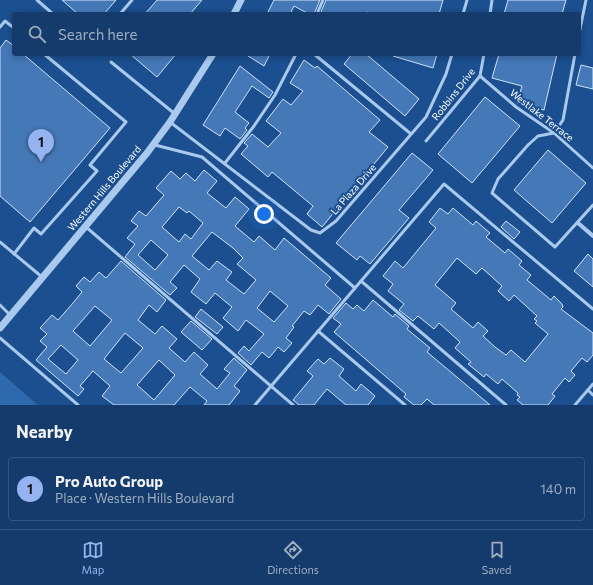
<!DOCTYPE html>
<html lang="en">
<head>
<meta charset="utf-8">
<style>
  body { margin:0; font-family:Commissioner,sans-serif; background:#214673; color:#f1f3f6 }
  .you { position:absolute; left:264px; top:214px; width:14px; height:14px; margin:-10px; border:3px solid #fff; border-radius:50%; background:#1a73e8; box-shadow:0 0 0 6px #1a73e833 }
  .badge { display:grid; place-items:center; width:26px; height:26px; border-radius:50%; background:#95b2f1; color:#111; font-size:13px; font-weight:700 }
  .pin { position:absolute; translate:-50% -33px; filter:drop-shadow(0 1px 2px #0008) }
  .pin::after { content:''; position:absolute; top:21px; width:14px; height:12px; background:inherit; clip-path:polygon(0 0,100% 0,50% 100%) }
  .list { margin:0; padding:0; list-style:none }
  h2 { display:flex; justify-content:space-between; align-items:center; height:52px; margin:0; padding:0 16px; font-size:17px }
  h2 small { font-size:13px; font-weight:400; color:#9dadc1 }
  .list li { display:grid; grid-template-columns:26px 1fr auto; gap:12px; align-items:center; box-sizing:border-box; height:64px; margin:0 8px 8px; padding:0 8px; border:1px solid #33557e; border-radius:4px }
  .list b { display:block; font-size:15px; white-space:nowrap }
  .list p { margin:0; font-size:13px; white-space:nowrap; color:#9dadc1 }
  .list em { font-size:13px; font-style:normal; color:#9dadc1 }
  .icon { flex:none; width:22px; height:22px; fill:none; stroke:currentColor; stroke-width:2; stroke-linecap:round; stroke-linejoin:round }
  .map { position:relative; flex:none; width:593px; height:405px; overflow:hidden }
  .search { position:absolute; background:#143b6b; box-shadow:0 2px 6px #0003; left:12px; right:12px; top:12px; height:44px; display:flex; align-items:center; gap:10px; box-sizing:border-box; padding:0 14px; border-radius:4px; color:#9dadc1; font-size:15px }
  .sheet { height:124px; background:#143b6b }
  nav { display:flex; justify-content:space-around; align-items:center; box-sizing:border-box; height:56px; border-top:1px solid #33557e; background:#143b6b; font-size:11px; color:#9dadc1 }
  nav a { display:grid; justify-items:center; gap:2px }
  nav .on { color:#95b2f1 }
  .map>svg:first-child { display:block }
</style>
</head>
<body>
<div class="map">
<svg width="593" height="405" viewBox="0 0 593 405">
  <rect width="100%" height="100%" fill="#1b4f8f"/>
  <path fill="#2e69ad" d="M 0,372 L 38,405 L 0,405 Z"/>
  <g fill="#4478b7" stroke="#cfe3fa" fill-rule="evenodd">
    <path d="M 62,0 L 116,0 L 104,14 L 78,14 Z"/>
    <path d="M 157,0 L 202,0 L 190,14 L 145,14 Z"/>
    <path d="M 274,0 L 320,0 L 314,14 L 309,14 L 294,6 L 290,14 L 267,14 Z"/>
    <path d="M 326,0 L 443,0 L 439,14 L 374,14 L 366,12 L 365,14 L 320,14 Z"/>
    <path d="M 508,0 L 566,0 L 562,14 L 504,14 Z"/>
    <path d="M 6,40 L 14,46 L 14,54 L 23,54 L 110,128 L 30,222 L 0,196 L 0,48 Z"/>
    <path d="M 130,54 L 176,54 L 157,77 Z"/>
    <path d="M 245,54 L 270,54 L 264,66 Z"/>
    <path d="M 352,54 L 366,54 L 419,99 L 405,116 L 344,64 Z"/>
    <path d="M 393,54 L 437,54 L 433,68 L 393,56 Z"/>
    <path d="M 499,54 L 557,54 L 544,110 L 517,103 L 522,86 L 492,78 Z"/>
    <path d="M 304,60 L 315,68 L 317,66 L 380,120 L 369,132 L 388,147 L 322,227 L 307,214 L 313,206 L 272,172 L 268,177 L 241,154 L 248,146 L 244,143 L 252,134 L 268,147 L 281,133 L 266,121 L 283,99 L 291,105 L 303,91 L 290,83 Z"/>
    <path d="M 581,65 L 593,68 L 593,89 L 576,85 Z"/>
    <path d="M 240,66 L 273,92 L 269,98 L 252,86 L 235,112 L 249,123 L 245,128 L 247,130 L 240,139 L 225,128 L 220,136 L 203,125 Z"/>
    <path d="M 485,97 L 520,126 L 472,183 L 438,154 Z"/>
    <path d="M 548,150 L 586,183 L 552,223 L 514,190 Z"/>
    <path d="M 412,153 L 433,170 L 399,210 L 409,218 L 370,264 L 360,256 L 357,260 L 336,243 Z"/>
    <path d="M 204,170 L 217,181 L 207,193 L 226,208 L 235,197 L 249,209 L 235,226 L 254,242 L 259,236 L 275,250 L 284,238 L 331,278 L 325,285 L 341,299 L 329,314 L 318,305 L 310,315 L 304,311 L 292,326 L 294,327 L 286,338 L 292,343 L 284,352 L 278,347 L 269,358 L 262,352 L 251,365 L 238,353 L 244,346 L 249,351 L 264,334 L 246,320 L 238,331 L 223,318 L 232,307 L 215,293 L 206,304 L 191,292 L 200,279 L 184,265 L 170,282 L 177,288 L 170,295 L 125,257 L 135,244 L 127,238 L 138,226 L 131,221 L 139,211 L 146,216 L 164,195 L 156,188 L 171,171 L 180,179 L 186,173 L 195,181 ZM 179,207 L 187,213 L 189,211 L 203,223 L 191,239 L 185,234 L 179,242 L 162,227 ZM 212,232 L 233,248 L 243,258 L 237,264 L 256,280 L 244,294 L 226,280 L 232,272 L 217,261 L 209,270 L 192,256 ZM 151,240 L 168,255 L 155,270 L 138,255 ZM 270,291 L 288,306 L 274,322 L 257,308 Z"/>
    <path d="M 440,208 L 448,214 L 453,208 L 473,225 L 476,221 L 490,233 L 486,237 L 505,253 L 508,249 L 522,261 L 519,265 L 531,275 L 527,280 L 551,300 L 554,296 L 562,304 L 563,307 L 561,309 L 593,333 L 593,355 L 587,362 L 582,358 L 571,371 L 575,375 L 569,382 L 565,378 L 552,394 L 555,396 L 548,405 L 523,405 L 517,400 L 520,397 L 517,395 L 518,393 L 502,379 L 498,384 L 486,374 L 484,377 L 468,364 L 471,362 L 455,348 L 460,342 L 439,323 L 434,329 L 418,316 L 413,321 L 399,310 L 404,304 L 388,291 L 393,284 L 383,276 L 395,261 L 403,268 L 436,228 L 429,222 ZM 457,258 L 476,274 L 482,268 L 502,286 L 498,291 L 509,301 L 514,295 L 537,316 L 534,319 L 537,321 L 535,323 L 548,334 L 525,362 L 511,350 L 506,355 L 495,347 L 483,336 L 488,331 L 478,322 L 473,328 L 451,309 L 456,303 L 435,285 Z"/>
    <path d="M 506,221 L 520,232 L 514,239 L 501,227 Z"/>
    <path d="M 588,254 L 593,259 L 593,287 L 574,271 Z"/>
    <path d="M 121,261 L 166,300 L 157,312 L 149,305 L 138,320 L 155,334 L 162,326 L 177,339 L 169,348 L 185,362 L 194,352 L 208,365 L 200,374 L 217,389 L 230,373 L 224,369 L 234,358 L 247,370 L 234,386 L 240,391 L 229,405 L 204,405 L 207,401 L 190,387 L 174,405 L 114,405 L 102,396 L 110,386 L 93,371 L 80,386 L 84,389 L 78,396 L 36,360 L 47,347 L 40,341 L 47,334 L 40,328 L 52,315 L 58,320 L 73,303 L 82,292 L 76,286 L 84,277 L 90,282 L 99,272 L 106,278 ZM 95,306 L 112,320 L 90,346 L 73,331 ZM 125,333 L 143,348 L 121,373 L 104,359 ZM 61,345 L 78,360 L 66,374 L 48,359 ZM 159,360 L 175,375 L 154,400 L 137,385 Z"/>
    <path d="M 373,300 L 393,317 L 395,314 L 409,326 L 407,329 L 430,348 L 427,352 L 490,405 L 434,405 L 427,399 L 421,405 L 414,405 L 404,397 L 406,394 L 334,332 L 341,324 L 333,318 L 346,303 L 353,309 L 357,305 L 364,311 Z"/>
    <path d="M 201,309 L 223,327 L 217,334 L 195,317 Z"/>
    <path d="M 191,321 L 212,339 L 202,350 L 181,332 Z"/>
    <path d="M 330,358 L 344,369 L 339,376 L 356,391 L 361,384 L 375,396 L 368,405 L 346,405 L 327,389 L 314,405 L 299,405 L 293,400 L 313,376 L 307,371 L 318,359 L 324,364 Z"/>
  </g>
  <g fill="none" stroke-linecap="round" stroke-linejoin="round">
    <g stroke="#a9c9ee" stroke-width="3">
      <path d="M 37,0 L 53,14"/>
      <path d="M 120,14 L 132,0"/>
      <path d="M 317,14 L 323,0"/>
      <path d="M 463,14 L 467,0"/>
      <path d="M 490,14 L 492,0"/>
      <path d="M 0,27 L 5,21 L 14,28"/>
      <path d="M 579,34 L 586,0"/>
      <path d="M 314,54 L 411,134"/>
      <path d="M 575,54 L 563,120 L 554,133 L 538,136 L 528,145 L 498,179 L 492,193 L 555,247 L 593,205"/>
      <path d="M 111,62 L 175,114"/>
      <path d="M 480,76 L 516,107 L 554,133 L 593,168"/>
      <path d="M 170,122 L 311,230 L 320,233 L 336,221 L 426,117 L 446,74 L 452,54"/>
      <path d="M 426,141 L 480,76 L 484,54"/>
      <path d="M 155,145 L 202,157 L 355,288"/>
      <path d="M 225,163 L 254,126 L 275,95 L 296,54"/>
      <path d="M 86,227 L 293,405"/>
      <path d="M 0,242 L 42,277"/>
      <path d="M 14,254 L 34,228 L 41,234 L 97,171 L 90,165 L 126,122 L 44,54"/>
      <path d="M 361,281 L 506,405"/>
      <path d="M 0,305 L 10,315"/>
      <path d="M 318,331 L 405,405"/>
      <path d="M 0,338 L 78,405"/>
      <path d="M 588,390 L 593,395"/>
      <path d="M 255,405 L 444,184 L 593,309"/>
      <path d="M 575,405 L 593,384"/>
    </g>
    <path stroke="#a9c9ee" stroke-width="4" d="M 578,223 L 593,236"/>
    <g stroke="#a9c9ee" stroke-width="7">
      <path d="M 234,14 L 241,0"/>
      <path d="M 0,328 L 147,153 L 170,122 L 213,54"/>
    </g>
  </g>
  <g text-anchor="middle" dominant-baseline="central" stroke-width="4" stroke-linejoin="round" paint-order="stroke">
    <g font-size="10" fill="#fff" stroke="#1b4f8f">
      <text transform="translate(453 94) rotate(-52)">Robbins Drive</text>
      <text transform="translate(542 115) rotate(38)">Westlake Terrace</text>
      <text transform="translate(104 188) rotate(-50)">Western Hills Boulevard</text>
      <text transform="translate(353 189) rotate(-49)">La Plaza Drive</text>
    </g>
  </g>
</svg>
<div class="you"></div>
<div class="pin badge" style="left:41px;top:162px">1</div>
<div class="search"><svg class="icon" aria-label="search" viewBox="0 0 24 24"><circle cx="10" cy="10" r="6"/><path d="M15 15l6 6"/></svg>Search here</div>
</div>
<section class="sheet">
<h2>Nearby<small></small></h2>
<ul class="list">
<li><span class="badge">1</span><div><b>Pro Auto Group</b><p>Place · Western Hills Boulevard</p></div><em>140 m</em></li>
</ul>
</section>
<nav>
<a class="on"><svg class="icon" aria-label="map" viewBox="0 0 24 24"><path d="M3 6l6-2 6 2 6-2v14l-6 2-6-2-6 2zM9 4v14M15 6v14"/></svg>Map</a>
<a><svg class="icon" aria-label="directions" viewBox="0 0 24 24"><path d="M12 3l9 9-9 9-9-9zM9 14v-3h6M13 9l2 2-2 2"/></svg>Directions</a>
<a><svg class="icon" aria-label="saved" viewBox="0 0 24 24"><path d="M7 4h10v16l-5-4-5 4z"/></svg>Saved</a>
</nav>
</body>
</html>
